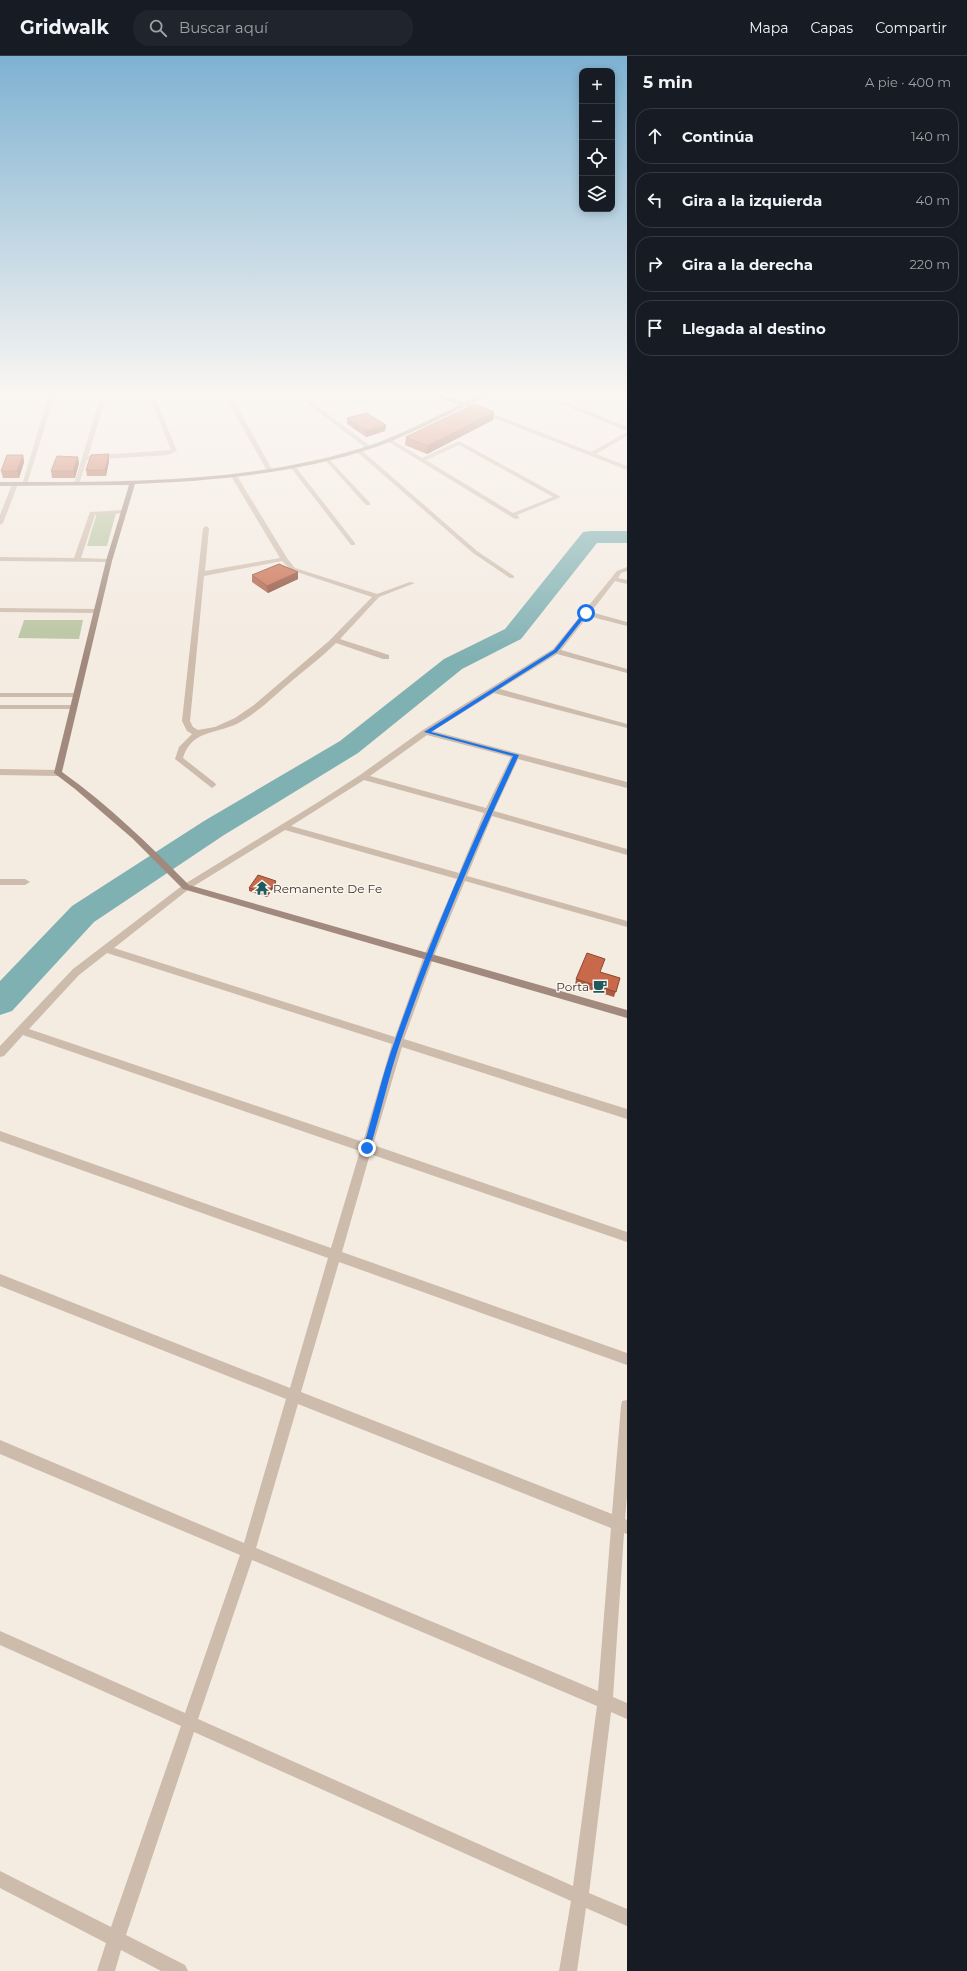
<!DOCTYPE html>
<html lang="es">
<head>
<meta charset="utf-8">
<style>
  body { margin:0; font-family:Montserrat,sans-serif; background:#20242c; color:#f1f3f6 }
  .controls { position:absolute; right:12px; top:12px; display:grid; overflow:hidden; border-radius:8px; box-shadow:0 2px 10px #0003 }
  .controls button { width:36px; height:36px; display:grid; place-items:center; padding:0; border:0; border-bottom:1px solid #363941; background:#171b24; color:#f1f3f6; font:20px sans-serif }
  .stop { position:absolute; width:12px; height:12px; margin:-9px; border:3px solid #1a73e8; border-radius:50%; background:#fff }
  .stop.end { background:#1a73e8; border-color:#fff; box-shadow:0 1px 4px #0008 }
  .list { margin:0; padding:0; list-style:none }
  h2 { display:flex; justify-content:space-between; align-items:center; height:52px; margin:0; padding:0 16px; font-size:17px }
  h2 small { font-size:13px; font-weight:400; color:#9ea1a6 }
  .list li { display:grid; grid-template-columns:26px 1fr auto; gap:12px; align-items:center; box-sizing:border-box; height:56px; margin:0 8px 8px; padding:0 8px; border:1px solid #363941; border-radius:16px }
  .list b { display:block; font-size:15px; white-space:nowrap }
  .list em { font-size:13px; font-style:normal; color:#9ea1a6 }
  .icon { flex:none; width:22px; height:22px; fill:none; stroke:currentColor; stroke-width:2; stroke-linecap:round; stroke-linejoin:round }
  .map { position:relative; flex:none; width:627px; height:1915px; overflow:hidden }
  header { display:flex; align-items:center; gap:24px; box-sizing:border-box; height:56px; padding:0 20px; background:#171b24; border-bottom:1px solid #363941 }
  header strong { font-size:19px }
  nav { display:flex; gap:22px; margin-inline-start:auto; font-size:14px }
  .search { width:280px; height:36px; background:#20242c; display:flex; align-items:center; gap:10px; box-sizing:border-box; padding:0 14px; border-radius:16px; color:#9ea1a6; font-size:15px }
  main { display:flex }
  aside { flex:1; background:#171b24 }
  .map>svg:first-child { display:block }
</style>
</head>
<body>
<header>
<strong>Gridwalk</strong>
<div class="search"><svg class="icon" aria-label="search" viewBox="0 0 24 24"><circle cx="10" cy="10" r="6"/><path d="M15 15l6 6"/></svg>Buscar aquí</div>
<nav><a>Mapa</a><a>Capas</a><a>Compartir</a></nav>
</header>
<main>
<div class="map">
<svg width="627" height="1915" viewBox="0 0 627 1915">
  <rect width="100%" height="100%" fill="#f4ebe1"/>
  <g fill="#b8c4a0">
    <path d="M 97,457 L 116,457 L 107,490 L 87,490 Z"/>
    <path d="M 24,564 L 83,564 L 79,583 L 18,582 Z"/>
  </g>
  <g fill="none" stroke-linecap="round" stroke-linejoin="round">
    <path fill="#7fb0b2" fill-rule="evenodd" d="M 591,475 L 627,475 L 627,487 L 597,487 L 521,583 L 462,613 L 358,697 L 224,779 L 94,866 L 12,955 L 0,959 L 0,925 L 72,850 L 204,765 L 340,685 L 444,603 L 505,573 L 583,476 Z"/>
    <g fill="#cdbbac" fill-rule="evenodd">
      <path d="M 356,393 L 360,393 L 477,495 L 514,520 L 514,522 L 510,522 L 473,497 L 356,395 Z"/>
      <path d="M 327,401 L 370,447 L 370,449 L 366,449 L 325,404 L 324,403 Z"/>
      <path d="M 291,410 L 295,410 L 355,487 L 355,489 L 351,489 L 291,412 Z"/>
    </g>
    <g fill="#cdbbac" fill-rule="evenodd">
      <path d="M 50,335 L 56,335 L 27,428 L 22,429 Z"/>
      <path d="M 102,335 L 108,335 L 88,400 L 171,394 L 149,339 C 141,336 133,339 126,335 L 149,335 L 153,337 L 177,395 L 168,399 L 87,404 L 79,428 L 74,429 Z"/>
      <path d="M 291,335 L 298,335 L 370,390 L 370,392 L 366,392 Z"/>
      <path d="M 530,335 L 538,335 L 627,371 L 627,375 Z"/>
      <path d="M 614,335 L 627,337 L 627,341 L 615,336 Z"/>
      <path d="M 226,339 L 231,340 L 273,415 L 272,416 L 267,415 L 225,340 Z"/>
      <path d="M 461,347 L 465,347 L 591,396 L 627,376 L 627,380 L 596,398 L 627,410 L 627,414 L 461,349 Z"/>
      <path d="M 389,382 L 422,402 L 457,386 L 461,386 L 561,441 L 517,459 L 520,462 L 515,463 L 387,385 L 386,384 ZM 459,389 L 553,441 L 513,457 L 426,404 Z"/>
      <path d="M 234,418 L 237,420 L 287,502 L 295,512 L 377,538 L 410,526 L 415,527 L 379,541 L 340,583 L 389,599 L 389,603 L 383,603 L 336,587 C 323,600 308,611 294,623 C 277,637 261,654 242,665 C 219,679 192,672 183,702 L 215,727 L 216,729 L 212,732 L 175,703 L 179,691 L 192,678 L 187,675 L 182,665 L 203,472 L 206,470 L 209,472 L 205,515 L 280,502 L 231,420 ZM 282,505 L 291,514 L 372,541 L 329,585 L 254,649 L 235,662 L 215,671 L 198,674 L 193,671 L 190,665 L 204,520 Z"/>
      <path d="M 15,426 L 18,428 L 3,467 L 0,469 L 0,459 L 12,428 Z"/>
      <path d="M 124,454 L 127,456 L 126,457 L 95,459 L 81,502 L 109,503 L 112,505 L 111,506 L 0,505 L 0,501 L 74,502 L 90,456 Z"/>
      <path d="M 627,511 L 627,515 L 621,517 L 618,522 L 627,524 L 627,528 L 615,525 L 591,556 L 627,566 L 627,570 L 588,560 L 561,594 L 627,613 L 627,617 L 557,598 L 500,633 L 627,668 L 627,672 L 494,637 L 433,675 L 627,726 L 627,732 L 518,703 L 494,755 L 627,793 L 627,799 L 492,760 L 467,820 L 627,865 L 627,871 L 465,825 L 434,900 L 404,983 L 627,1053 L 627,1063 L 402,991 L 373,1089 L 627,1176 L 627,1186 L 370,1098 L 342,1196 L 627,1297 L 627,1309 L 339,1206 L 301,1336 L 612,1458 L 621,1350 L 622,1345 L 627,1344 L 627,1441 L 625,1463 L 627,1464 L 627,1478 L 624,1477 L 613,1641 L 627,1647 L 627,1663 L 611,1656 L 589,1837 L 627,1853 L 627,1870 L 586,1852 L 577,1915 L 559,1915 L 571,1845 L 194,1676 L 126,1879 L 185,1909 L 188,1915 L 161,1915 L 121,1894 L 115,1915 L 97,1915 L 106,1887 L 0,1832 L 0,1815 L 111,1871 L 181,1670 L 0,1589 L 0,1575 L 185,1657 L 240,1499 L 0,1398 L 0,1384 L 244,1487 L 286,1343 L 0,1230 L 0,1218 L 290,1332 L 328,1202 L 0,1085 L 0,1075 L 331,1192 L 360,1095 L 23,979 L 4,1000 L 0,1001 L 0,990 L 73,913 L 183,829 L 320,745 L 360,719 L 423,674 L 553,593 L 617,515 ZM 427,679 L 511,701 L 486,752 L 370,720 ZM 364,724 L 484,757 L 459,817 L 291,770 ZM 285,774 L 457,823 L 424,900 L 395,981 L 114,892 L 189,833 ZM 107,897 L 392,988 L 363,1086 L 29,973 L 79,919 ZM 298,1348 L 611,1472 L 598,1635 L 256,1492 ZM 252,1504 L 597,1650 L 573,1830 L 198,1663 Z"/>
      <path d="M 0,552 L 97,553 L 101,555 L 97,557 L 0,556 Z"/>
      <path d="M 0,637 L 76,637 L 80,639 L 76,641 L 0,641 Z"/>
      <path d="M 0,649 L 73,649 L 77,651 L 73,653 L 0,653 Z"/>
      <path d="M 0,713 L 58,714 L 62,717 L 58,720 L 0,719 Z"/>
      <path d="M 0,823 L 25,823 L 30,826 L 25,829 L 0,829 Z"/>
    </g>
    <path fill="#a18a7d" fill-rule="evenodd" d="M 424,335 L 432,335 L 464,346 L 486,335 L 494,335 C 481,345 462,351 448,359 C 425,370 401,382 376,391 C 299,417 216,425 135,428 L 112,505 L 62,716 C 109,749 149,789 189,829 L 627,954 L 627,962 L 183,833 L 132,782 L 75,733 L 54,717 L 106,505 L 129,429 L 0,430 L 0,426 C 124,426 252,428 371,389 C 402,378 431,363 459,349 Z"/>
  </g>
  <g fill="#ac5a40">
    <path d="M 347,362 L 386,369 L 385,375 L 366,381 L 347,368 Z"/>
    <path d="M 493,364 L 427,398 L 405,389 L 406,381 Z"/>
    <path d="M 109,398 L 109,405 L 106,420 L 87,420 L 86,414 Z"/>
    <path d="M 23,399 L 24,406 L 19,422 L 3,422 L 1,415 Z"/>
    <path d="M 79,407 L 75,422 L 52,422 L 51,415 Z"/>
    <path d="M 252,519 L 298,523 L 268,537 L 252,526 Z"/>
    <path d="M 276,828 L 267,841 L 249,835 L 249,832 Z"/>
    <path d="M 600,916 L 620,922 L 614,941 L 575,929 L 576,923 Z"/>
  </g>
  <g fill="#8c4a34">
    <path d="M 494,356 L 493,364 L 427,398 L 427,390 Z"/>
    <path d="M 386,369 L 385,375 L 366,381 L 366,375 Z"/>
    <path d="M 109,398 L 109,405 L 106,420 L 105,414 Z"/>
    <path d="M 23,399 L 24,406 L 19,422 L 17,415 Z"/>
    <path d="M 78,401 L 79,407 L 75,422 L 73,415 Z"/>
    <path d="M 298,516 L 298,523 L 268,537 L 267,530 Z"/>
    <path d="M 276,825 L 276,828 L 267,841 L 267,838 Z"/>
  </g>
  <g fill="#c8694b" stroke="#8c4a34">
    <path d="M 475,348 L 494,356 L 427,390 L 406,381 Z"/>
    <path d="M 367,357 L 386,369 L 366,375 L 347,362 Z"/>
    <path d="M 109,398 L 105,414 L 86,414 L 91,399 Z"/>
    <path d="M 7,399 L 23,399 L 17,415 L 1,415 Z"/>
    <path d="M 57,400 L 78,401 L 73,415 L 51,415 Z"/>
    <path d="M 279,508 L 298,516 L 267,530 L 252,519 Z"/>
    <path d="M 258,819 L 276,825 L 267,838 L 249,832 Z"/>
    <path d="M 587,897 L 605,903 L 600,916 L 620,922 L 616,936 L 576,923 Z"/>
  </g>
  <linearGradient id="sky" x2="0" y2="1"><stop stop-color="#7eb2d2"/><stop offset="0.56" stop-color="#faf6f2"/><stop offset="1" stop-color="#faf6f2" stop-opacity="0"/></linearGradient>
  <rect width="627" height="603" fill="url(#sky)"/>
  <path fill="#1a73e8" d="M 584,556 L 588,557 L 557,596 L 431,676 L 519,699 C 475,792 435,887 401,984 C 389,1019 381,1056 370,1092 L 369,1094 L 364,1094 L 363,1092 C 374,1056 382,1019 395,984 C 429,887 469,792 513,700 L 424,676 L 554,594 Z"/>
  <defs>
    <symbol id="temple-bare" viewBox="-9 -9 18 18"><path d="M0-6L5-2H3V0L6.5 2.5H4V6H1.5V3h-3V6H-4V2.5H-6.5L-3 0V-2H-5Z" fill="#1f5a5e" stroke="#fbf5ee" stroke-width="2.5" paint-order="stroke"/></symbol>
    <symbol id="cafe-bare" viewBox="-9 -9 18 18"><path d="M-5.5-4.5H6V0H3Q3 3.5 0 3.5H-2.5Q-5.5 3.5-5.5 0ZM3-3.2v2h1.7v-2ZM-6 4.5H4V6H-6Z" fill="#1f5a5e" stroke="#fbf5ee" stroke-width="2.5" paint-order="stroke"/></symbol>
  </defs>
  <g fill-rule="evenodd">
    <use href="#temple-bare" x="252" y="822" width="20" height="20"/>
    <use href="#cafe-bare" x="590" y="920" width="20" height="20"/>
  </g>
  <g text-anchor="middle" dominant-baseline="central" stroke-width="3" stroke-linejoin="round" paint-order="stroke">
    <g font-size="12" fill="#3b302b" stroke="#fbf5ee" text-anchor="start">
      <text x="273" y="832">Remanente De Fe</text>
      <text x="589" y="930" text-anchor="end">Porta</text>
    </g>
  </g>
</svg>
<div class="controls">
<button>+</button>
<button>−</button>
<button><svg class="icon" aria-label="locate" viewBox="0 0 24 24"><circle cx="12" cy="12" r="6"/><path d="M12 2v4M12 18v4M2 12h4M18 12h4"/></svg></button>
<button><svg class="icon" aria-label="layers" viewBox="0 0 24 24"><path d="M12 4l9 5-9 5-9-5zM3 14l9 5 9-5"/></svg></button>
</div>
<div class="stop" style="left:586px;top:557px"></div>
<div class="stop end" style="left:367px;top:1092px"></div>
</div>
<aside>
<h2>5 min<small>A pie · 400 m</small></h2>
<ul class="list">
<li><svg class="icon" aria-label="ahead" viewBox="0 0 24 24"><path d="M12 20V5M6 11l6-6 6 6"/></svg><div><b>Continúa</b></div><em>140 m</em></li>
<li><svg class="icon" aria-label="left" viewBox="0 0 24 24"><path d="M17 20v-9H6M10 6l-5 5 5 5"/></svg><div><b>Gira a la izquierda</b></div><em>40 m</em></li>
<li><svg class="icon" aria-label="right" viewBox="0 0 24 24"><path d="M7 20v-9h11M14 6l5 5-5 5"/></svg><div><b>Gira a la derecha</b></div><em>220 m</em></li>
<li><svg class="icon" aria-label="arrive" viewBox="0 0 24 24"><path d="M6 21V4h12l-3 4 3 4H6"/></svg><div><b>Llegada al destino</b></div></li>
</ul>
</aside>
</main>
</body>
</html>
